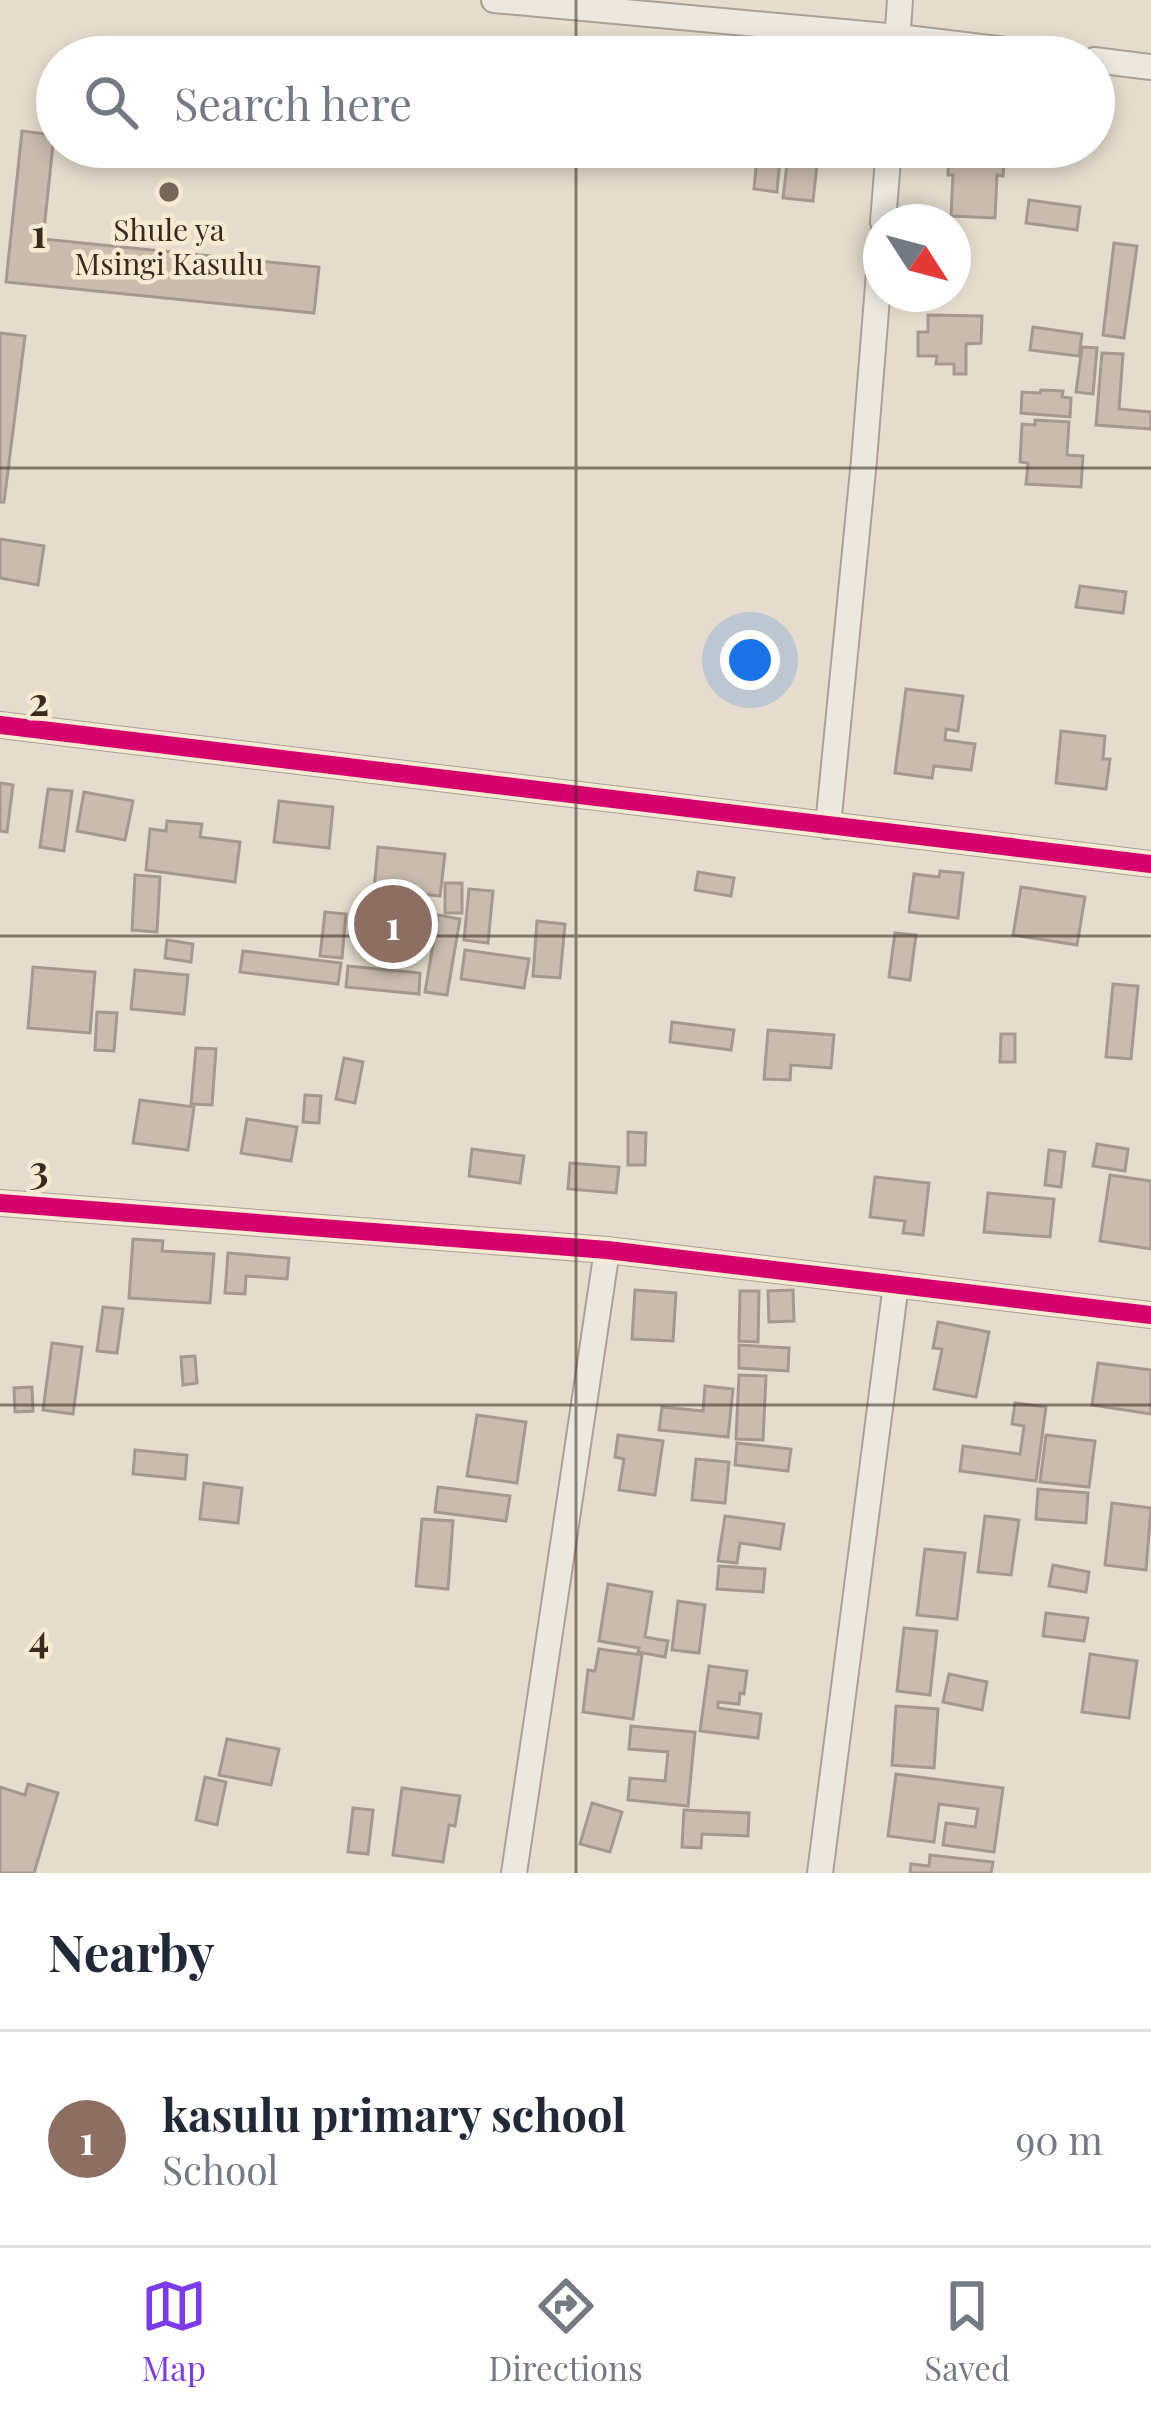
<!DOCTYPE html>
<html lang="en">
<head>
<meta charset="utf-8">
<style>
  body { margin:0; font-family:"Playfair Display",serif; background:#f2f2f3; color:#1f2937 }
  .compass { position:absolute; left:863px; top:204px; width:108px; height:108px; border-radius:50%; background:#fff; box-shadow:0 6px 18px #0003; rotate:126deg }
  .you { position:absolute; left:750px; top:660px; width:42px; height:42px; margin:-30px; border:9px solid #fff; border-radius:50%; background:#1a73e8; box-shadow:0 0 0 18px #1a73e833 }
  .badge { display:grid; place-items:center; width:78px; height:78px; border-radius:50%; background:#7c3aed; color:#fff; font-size:39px; font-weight:700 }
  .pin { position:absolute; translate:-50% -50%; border:6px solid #fff; box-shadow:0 3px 12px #0006 }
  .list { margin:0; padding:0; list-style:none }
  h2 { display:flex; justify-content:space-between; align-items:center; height:156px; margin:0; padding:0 48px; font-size:51px }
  h2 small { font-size:39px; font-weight:400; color:#747a83 }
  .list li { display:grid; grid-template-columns:78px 1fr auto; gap:36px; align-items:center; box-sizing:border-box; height:216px; padding:0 48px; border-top:3px solid #e0e1e3 }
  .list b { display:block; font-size:45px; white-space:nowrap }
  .list p { margin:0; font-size:39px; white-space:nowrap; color:#747a83 }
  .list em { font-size:39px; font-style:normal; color:#747a83 }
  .icon { flex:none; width:66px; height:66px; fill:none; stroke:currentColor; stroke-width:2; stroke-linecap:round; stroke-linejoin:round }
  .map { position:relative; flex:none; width:1151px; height:1873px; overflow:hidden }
  .search { position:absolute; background:#fff; box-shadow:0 6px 18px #0003; left:36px; right:36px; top:36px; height:132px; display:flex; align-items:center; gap:30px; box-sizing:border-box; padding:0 42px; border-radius:66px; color:#747a83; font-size:45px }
  .sheet { height:372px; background:#fff }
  nav { display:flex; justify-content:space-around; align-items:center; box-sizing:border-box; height:168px; border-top:3px solid #e0e1e3; background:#fff; font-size:33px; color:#747a83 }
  nav a { display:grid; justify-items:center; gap:6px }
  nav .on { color:#7c3aed }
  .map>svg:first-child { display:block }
</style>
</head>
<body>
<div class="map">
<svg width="1151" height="1873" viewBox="0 0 1151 1873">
  <rect width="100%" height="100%" fill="#e5dccd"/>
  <g fill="#c9bbae" stroke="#a5988c" stroke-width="3">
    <path d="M 22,131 L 54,135 L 43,239 L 319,267 L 314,313 L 6,282 Z"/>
    <path d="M 758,147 L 781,147 L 777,192 L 754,189 Z"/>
    <path d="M 789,147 L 819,147 L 813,201 L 783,198 Z"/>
    <path d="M 955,147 L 1014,147 L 1014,164 L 1004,164 L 1003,176 L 997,175 L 995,218 L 951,216 L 953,175 L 948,175 L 949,150 L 955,149 Z"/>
    <path d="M 1029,200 L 1080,207 L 1077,230 L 1026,223 Z"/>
    <path d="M 1114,243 L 1137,246 L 1124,338 L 1103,335 Z"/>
    <path d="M 928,315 L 982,316 L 981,343 L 966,344 L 966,374 L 954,374 L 954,364 L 936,364 L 937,356 L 918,356 L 918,332 L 928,332 Z"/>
    <path d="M 1033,327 L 1082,334 L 1079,356 L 1030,350 Z"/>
    <path d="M 0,333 L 25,336 L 4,502 L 0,502 Z"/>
    <path d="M 1082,347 L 1097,348 L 1093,394 L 1076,392 Z"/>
    <path d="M 1102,353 L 1123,354 L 1119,409 L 1151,412 L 1151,429 L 1096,425 Z"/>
    <path d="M 1041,390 L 1063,391 L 1062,397 L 1071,398 L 1070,417 L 1021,413 L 1022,392 L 1040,393 Z"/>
    <path d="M 1035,420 L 1069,422 L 1067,455 L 1083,456 L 1081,487 L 1026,484 L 1028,463 L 1020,462 L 1022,424 L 1035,425 Z"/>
    <path d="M 0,539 L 44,546 L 38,585 L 0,578 Z"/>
    <path d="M 1080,586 L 1126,592 L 1123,613 L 1076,607 Z"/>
    <path d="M 906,689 L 963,696 L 958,731 L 946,729 L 945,740 L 975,744 L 971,770 L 934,766 L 932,778 L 895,773 Z"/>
    <path d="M 1061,731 L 1105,736 L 1103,759 L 1110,759 L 1106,789 L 1056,783 Z"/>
    <path d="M 0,783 L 13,785 L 7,832 L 0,831 Z"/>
    <path d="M 48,789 L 72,791 L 64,851 L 40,847 Z"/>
    <path d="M 84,792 L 133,801 L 125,840 L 77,831 Z"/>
    <path d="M 279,801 L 333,807 L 329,848 L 274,842 Z"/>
    <path d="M 167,821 L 202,824 L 200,837 L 240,842 L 235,882 L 146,870 L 150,829 L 166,831 Z"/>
    <path d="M 378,847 L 445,854 L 440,896 L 374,889 Z"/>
    <path d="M 940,871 L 963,873 L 958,918 L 909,912 L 914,874 L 939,877 Z"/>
    <path d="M 698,872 L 734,878 L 731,896 L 695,890 Z"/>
    <path d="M 135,875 L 160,877 L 157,932 L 132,930 Z"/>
    <rect x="445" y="883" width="17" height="30"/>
    <path d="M 1021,887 L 1085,897 L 1077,945 L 1013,935 Z"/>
    <path d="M 469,889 L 493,891 L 488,943 L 464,940 Z"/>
    <path d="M 325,912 L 346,914 L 342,958 L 320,956 Z"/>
    <path d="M 438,915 L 460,919 L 447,995 L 425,992 Z"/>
    <path d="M 537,921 L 565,924 L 560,978 L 533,976 Z"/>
    <path d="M 895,933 L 916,935 L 910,980 L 889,977 Z"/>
    <path d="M 167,940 L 193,944 L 191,962 L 165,958 Z"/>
    <path d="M 465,950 L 529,959 L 524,988 L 461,979 Z"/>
    <path d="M 243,951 L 341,963 L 338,984 L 240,972 Z"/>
    <path d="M 348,966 L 420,973 L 419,994 L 346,987 Z"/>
    <path d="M 33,967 L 95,972 L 90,1033 L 28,1028 Z"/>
    <path d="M 135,970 L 188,975 L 184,1014 L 131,1009 Z"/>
    <path d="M 1113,984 L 1138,986 L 1131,1059 L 1106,1057 Z"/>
    <path d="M 97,1012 L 117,1013 L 114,1051 L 95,1050 Z"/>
    <path d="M 672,1022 L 734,1030 L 731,1050 L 670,1042 Z"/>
    <path d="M 768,1030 L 834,1035 L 831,1068 L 791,1065 L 790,1080 L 764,1079 Z"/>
    <path d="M 1001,1034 L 1015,1034 L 1015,1062 L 1000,1062 Z"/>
    <path d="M 196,1048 L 216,1049 L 212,1105 L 191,1104 Z"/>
    <path d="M 344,1058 L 363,1062 L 355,1103 L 336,1099 Z"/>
    <path d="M 305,1095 L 321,1096 L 319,1123 L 303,1122 Z"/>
    <path d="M 140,1100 L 194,1107 L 188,1150 L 133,1143 Z"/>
    <path d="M 247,1119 L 297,1127 L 291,1161 L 241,1153 Z"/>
    <path d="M 628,1132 L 646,1133 L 645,1165 L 628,1165 Z"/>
    <path d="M 1097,1144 L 1128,1149 L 1125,1171 L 1093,1166 Z"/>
    <path d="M 472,1149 L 524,1156 L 520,1183 L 469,1176 Z"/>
    <path d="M 1049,1150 L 1065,1152 L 1061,1187 L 1045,1185 Z"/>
    <path d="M 570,1163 L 619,1167 L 616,1193 L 568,1189 Z"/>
    <path d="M 1110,1175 L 1151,1181 L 1151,1249 L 1100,1241 Z"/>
    <path d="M 875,1177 L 929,1183 L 923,1235 L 903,1233 L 905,1221 L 870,1217 Z"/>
    <path d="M 988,1193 L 1054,1199 L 1050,1237 L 984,1232 Z"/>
    <path d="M 133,1239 L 163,1241 L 162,1251 L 214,1254 L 210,1303 L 129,1298 Z"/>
    <path d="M 228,1253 L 289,1258 L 287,1279 L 246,1276 L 245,1294 L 225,1293 Z"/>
    <path d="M 635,1290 L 676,1293 L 673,1341 L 632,1339 Z"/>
    <path d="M 793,1290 L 794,1321 L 769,1322 L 768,1291 Z"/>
    <path d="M 740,1291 L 759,1291 L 758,1342 L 739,1341 Z"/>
    <path d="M 103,1307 L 123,1309 L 117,1353 L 97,1351 Z"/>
    <path d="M 938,1322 L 989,1332 L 976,1397 L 934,1389 L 942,1349 L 933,1348 Z"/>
    <path d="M 52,1343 L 82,1347 L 73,1414 L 43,1410 Z"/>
    <path d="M 739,1345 L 789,1348 L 788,1371 L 739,1368 Z"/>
    <path d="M 195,1356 L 197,1383 L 183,1385 L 181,1357 Z"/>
    <path d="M 1098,1363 L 1151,1370 L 1151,1414 L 1092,1405 Z"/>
    <path d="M 739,1375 L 766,1376 L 763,1440 L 736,1439 Z"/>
    <path d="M 705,1386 L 733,1389 L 728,1437 L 659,1430 L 662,1407 L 703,1411 Z"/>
    <path d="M 32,1387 L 33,1411 L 15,1412 L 14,1388 Z"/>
    <path d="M 1015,1403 L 1046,1407 L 1036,1481 L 960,1471 L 963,1446 L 1020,1454 L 1024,1426 L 1012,1424 Z"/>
    <path d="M 477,1415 L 526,1422 L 517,1483 L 467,1476 Z"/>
    <path d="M 618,1435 L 663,1441 L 655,1495 L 619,1490 L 624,1459 L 615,1457 Z"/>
    <path d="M 1046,1435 L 1095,1441 L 1089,1487 L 1040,1482 Z"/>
    <path d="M 737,1443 L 791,1449 L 788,1471 L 735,1465 Z"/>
    <path d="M 135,1450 L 187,1455 L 185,1479 L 133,1474 Z"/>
    <path d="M 696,1459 L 729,1462 L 725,1503 L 692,1500 Z"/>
    <path d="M 204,1483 L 242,1488 L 238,1523 L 200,1519 Z"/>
    <path d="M 438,1487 L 510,1496 L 506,1521 L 435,1512 Z"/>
    <path d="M 1038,1489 L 1088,1493 L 1086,1523 L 1036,1519 Z"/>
    <path d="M 1112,1503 L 1151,1508 L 1146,1570 L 1105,1565 Z"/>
    <path d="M 725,1516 L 784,1524 L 780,1549 L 740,1543 L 737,1563 L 718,1561 Z"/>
    <path d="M 985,1516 L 1019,1520 L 1011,1575 L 978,1572 Z"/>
    <path d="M 422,1519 L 453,1521 L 448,1589 L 416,1586 Z"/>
    <path d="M 925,1549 L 965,1553 L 957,1619 L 917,1615 Z"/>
    <path d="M 1053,1565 L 1089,1572 L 1086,1592 L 1049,1586 Z"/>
    <path d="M 719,1566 L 765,1569 L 763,1592 L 717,1589 Z"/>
    <path d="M 608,1584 L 652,1592 L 645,1637 L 668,1641 L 665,1657 L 638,1652 L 639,1648 L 599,1641 Z"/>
    <path d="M 678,1601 L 705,1605 L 699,1653 L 672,1650 Z"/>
    <path d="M 1046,1613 L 1088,1618 L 1084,1641 L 1043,1636 Z"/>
    <path d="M 904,1628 L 937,1631 L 930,1695 L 897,1691 Z"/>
    <path d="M 599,1649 L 642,1655 L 633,1719 L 583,1712 L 588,1670 L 595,1671 Z"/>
    <path d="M 1090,1654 L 1137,1661 L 1129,1718 L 1082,1712 Z"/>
    <path d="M 709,1666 L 747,1671 L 744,1694 L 740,1693 L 739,1704 L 718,1702 L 718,1708 L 761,1714 L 758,1738 L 700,1731 Z"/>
    <path d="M 949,1674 L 987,1682 L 982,1710 L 943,1702 Z"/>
    <path d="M 896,1706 L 938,1709 L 934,1768 L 892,1765 Z"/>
    <path d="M 631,1726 L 695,1732 L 688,1806 L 628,1800 L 630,1778 L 665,1781 L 668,1752 L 629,1749 Z"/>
    <path d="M 227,1739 L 279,1749 L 271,1785 L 219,1775 Z"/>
    <path d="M 896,1774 L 1003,1788 L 994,1852 L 943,1845 L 946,1823 L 975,1827 L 978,1809 L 939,1804 L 934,1842 L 888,1836 Z"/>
    <path d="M 205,1777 L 226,1782 L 217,1825 L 196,1820 Z"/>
    <path d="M 28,1784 L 58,1793 L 34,1873 L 0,1873 L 0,1787 L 25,1795 Z"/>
    <path d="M 402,1788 L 460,1796 L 455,1826 L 449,1825 L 443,1862 L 393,1855 Z"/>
    <path d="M 592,1803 L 622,1812 L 610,1852 L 580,1844 Z"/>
    <path d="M 353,1808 L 373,1810 L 368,1854 L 348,1852 Z"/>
    <path d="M 684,1810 L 749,1813 L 748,1836 L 702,1834 L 701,1848 L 682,1847 Z"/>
    <path d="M 930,1855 L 993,1862 L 991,1873 L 910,1873 L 911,1864 L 929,1866 Z"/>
  </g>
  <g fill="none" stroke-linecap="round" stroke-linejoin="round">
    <defs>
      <g id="street">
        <path d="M 494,0 L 898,37 L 1066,57"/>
        <path d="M 896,57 L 900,0"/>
        <path d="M 1094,60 L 1151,67"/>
        <path d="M 883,222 L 889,147"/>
        <path d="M 0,725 L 1151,864"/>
        <path d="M 828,826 L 864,460 L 881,248"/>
        <path d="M 0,1203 L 607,1250 L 1151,1315"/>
        <path d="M 514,1873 L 607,1250"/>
        <path d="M 820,1873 L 896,1284"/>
      </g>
    </defs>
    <use href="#street" stroke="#aaa196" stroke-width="28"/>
    <use href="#street" stroke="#ede8df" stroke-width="24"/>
    <defs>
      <g id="cycleway">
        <path d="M 0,725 L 1151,864"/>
        <path d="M 0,1203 L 607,1250 L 1151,1315"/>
      </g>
    </defs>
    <use href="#cycleway" stroke="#f6ead3" stroke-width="26"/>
    <use href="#cycleway" stroke="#d6006c" stroke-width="18"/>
  </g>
  <path fill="none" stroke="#392a1e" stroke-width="3" stroke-opacity="0.55" d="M 576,0 L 576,57M 576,147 L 576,1873M 0,468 L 1151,468M 0,936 L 1151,936M 0,1405 L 1151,1405"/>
  <circle fill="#75685b" stroke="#f6ead3" stroke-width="4.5" cx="169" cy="192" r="12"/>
  <g text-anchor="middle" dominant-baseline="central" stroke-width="9" stroke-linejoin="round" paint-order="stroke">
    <g font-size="30" fill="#392a1e" stroke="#f6ead3">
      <text x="169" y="229">Shule ya<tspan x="169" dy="34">Msingi Kasulu</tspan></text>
    </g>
  </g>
  <g font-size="39" text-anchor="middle" font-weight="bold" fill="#392a1e" stroke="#f6ead3" stroke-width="9" stroke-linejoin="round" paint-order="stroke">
    <text x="39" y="248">1</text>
    <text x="39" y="716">2</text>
    <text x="39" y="1184">3</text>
    <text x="39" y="1653">4</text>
  </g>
</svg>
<svg class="compass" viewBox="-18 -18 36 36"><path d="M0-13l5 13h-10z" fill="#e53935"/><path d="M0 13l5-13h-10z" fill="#747a83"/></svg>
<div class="you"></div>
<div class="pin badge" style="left:393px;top:924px;background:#8d6e63">1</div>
<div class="search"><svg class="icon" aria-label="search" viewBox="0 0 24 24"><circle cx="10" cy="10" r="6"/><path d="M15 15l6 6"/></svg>Search here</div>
</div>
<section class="sheet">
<h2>Nearby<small></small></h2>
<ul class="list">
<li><span class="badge" style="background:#8d6e63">1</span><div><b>kasulu primary school</b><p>School</p></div><em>90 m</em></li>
</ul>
</section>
<nav>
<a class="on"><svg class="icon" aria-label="map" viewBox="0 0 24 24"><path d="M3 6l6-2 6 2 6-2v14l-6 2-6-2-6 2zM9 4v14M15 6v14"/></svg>Map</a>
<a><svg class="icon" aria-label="directions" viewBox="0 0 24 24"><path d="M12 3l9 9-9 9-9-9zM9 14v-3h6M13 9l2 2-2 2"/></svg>Directions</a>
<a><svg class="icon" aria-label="saved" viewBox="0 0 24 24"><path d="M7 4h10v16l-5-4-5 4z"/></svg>Saved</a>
</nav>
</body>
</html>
